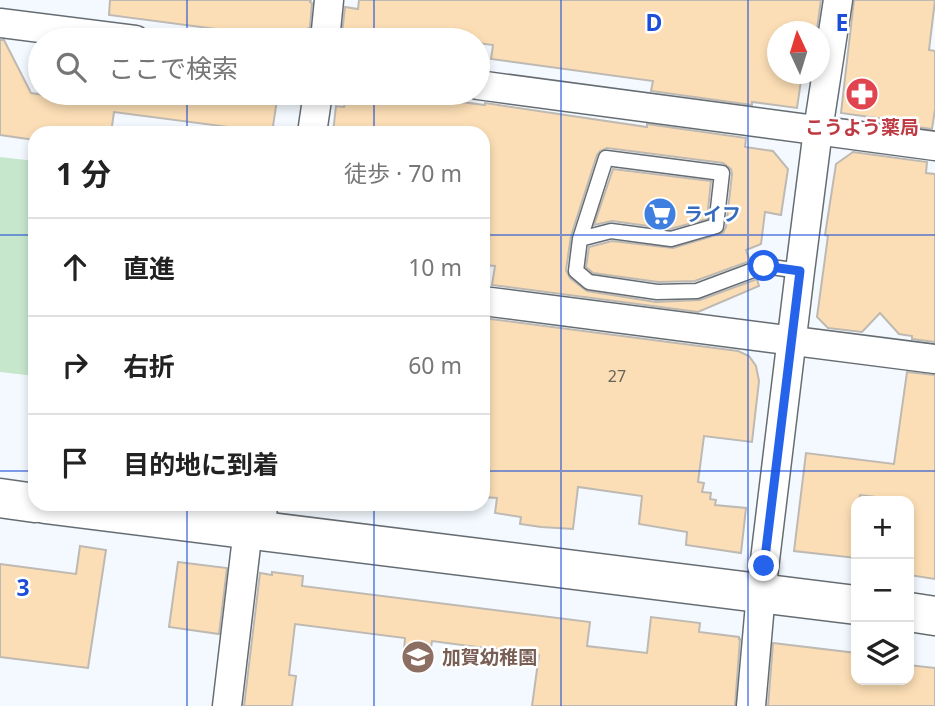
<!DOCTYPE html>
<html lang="ja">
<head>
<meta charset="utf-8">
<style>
  body { margin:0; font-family:"Noto Sans","Noto Sans JP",sans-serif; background:#f6f6f6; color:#222 }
  .controls { position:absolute; right:21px; bottom:21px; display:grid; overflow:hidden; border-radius:14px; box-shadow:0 4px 10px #0003 }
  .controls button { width:63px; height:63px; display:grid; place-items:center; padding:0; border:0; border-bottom:2px solid #e0e0e0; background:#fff; color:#222; font:35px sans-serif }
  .compass { position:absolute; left:767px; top:21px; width:63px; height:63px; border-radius:50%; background:#fff; box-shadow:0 4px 10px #0003; rotate:356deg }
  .stop { position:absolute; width:21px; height:21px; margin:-16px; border:5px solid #2563eb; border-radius:50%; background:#fff }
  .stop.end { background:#2563eb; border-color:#fff; box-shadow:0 2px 7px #0008 }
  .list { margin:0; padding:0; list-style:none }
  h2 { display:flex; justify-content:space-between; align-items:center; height:91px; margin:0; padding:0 28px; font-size:30px }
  h2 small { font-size:23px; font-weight:400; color:#767676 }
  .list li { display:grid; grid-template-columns:46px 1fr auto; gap:21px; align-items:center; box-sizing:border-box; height:98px; padding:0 28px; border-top:2px solid #e0e0e0 }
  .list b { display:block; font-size:26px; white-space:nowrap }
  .list em { font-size:23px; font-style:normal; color:#767676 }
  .icon { flex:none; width:38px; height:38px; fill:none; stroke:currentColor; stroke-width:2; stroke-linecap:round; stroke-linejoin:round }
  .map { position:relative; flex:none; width:935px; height:706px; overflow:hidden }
  .search { position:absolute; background:#fff; box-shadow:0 4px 10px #0003; left:28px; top:28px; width:462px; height:77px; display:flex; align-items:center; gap:18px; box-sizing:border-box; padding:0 24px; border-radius:38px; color:#767676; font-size:26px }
  .panel { position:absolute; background:#fff; box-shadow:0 4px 10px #0003; left:28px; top:126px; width:462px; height:385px; border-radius:21px }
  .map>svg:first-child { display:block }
</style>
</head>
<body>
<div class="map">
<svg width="935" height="706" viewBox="0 0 935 706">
  <rect width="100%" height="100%" fill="#f3f9fe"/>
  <path fill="#c7e7cd" d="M 0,157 L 35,161 L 35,376 L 0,372 Z"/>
  <g fill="#fbdeb5" stroke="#beb9b2" stroke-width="2">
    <path d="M 110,0 L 311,0 L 310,2 L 312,3 L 310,27 L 293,39 L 109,15 Z"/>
    <path d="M 359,0 L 821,0 L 817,29 L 809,28 L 809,32 L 778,32 L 778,74 L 802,74 L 797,108 L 752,102 L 752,105 L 651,91 L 653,81 L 491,59 L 493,45 L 478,43 L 478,40 L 348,40 L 342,34 L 345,7 L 358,9 Z"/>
    <path d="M 854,0 L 935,0 L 929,50 L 935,51 L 935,109 L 932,129 L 894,124 L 898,121 L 841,113 Z"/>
    <path d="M 0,40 L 4,40 L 31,93 L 86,101 L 86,93 L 278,93 L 272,133 L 228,133 L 229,127 L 114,112 L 111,133 L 35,133 L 35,140 L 0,135 Z"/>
    <path d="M 369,95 L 407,100 L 407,95 L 485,105 L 485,103 L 647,127 L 647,124 L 746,138 L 745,147 L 773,151 L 788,169 L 781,215 L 765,212 L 761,244 L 746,250 L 750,261 L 695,281 L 658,282 L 593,273 L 586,267 L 589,247 L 612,241 L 673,248 L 723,233 L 726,227 L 732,174 L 731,169 L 723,163 L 607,148 L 600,151 L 597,155 L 571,236 L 566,270 L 570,278 L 587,291 L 656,302 L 700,300 L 757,279 L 759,286 L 698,312 L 492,285 L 495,266 L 483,265 L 483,133 L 333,133 L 336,106 L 344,107 L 345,103 L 352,104 L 352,101 L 360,102 L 361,98 L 369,99 Z"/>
    <path d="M 853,152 L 927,162 L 926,173 L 935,174 L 935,342 L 912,339 L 912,336 L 899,334 L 880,313 L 862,332 L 828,328 L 817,317 L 828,236 L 825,235 L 836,164 Z"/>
    <path d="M 613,169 L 711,181 L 707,219 L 670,229 L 612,221 L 594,225 Z"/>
    <path d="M 483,318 L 738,351 L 749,356 L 756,366 L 759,381 L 752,442 L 704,436 L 698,482 L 704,483 L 702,492 L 711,493 L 710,499 L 716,500 L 715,505 L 746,508 L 741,553 L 686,545 L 687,532 L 639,524 L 642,496 L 578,487 L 573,529 L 541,527 L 520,524 L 521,517 L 495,513 L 497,498 L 483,497 Z"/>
    <path d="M 907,372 L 935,375 L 935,579 L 909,575 L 909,501 L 860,495 L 859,501 L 856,501 L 856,558 L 794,551 L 806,453 L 894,464 Z"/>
    <path d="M 80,546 L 106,550 L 88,668 L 0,657 L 0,564 L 76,574 Z"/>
    <path d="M 178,562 L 227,568 L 219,634 L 169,627 Z"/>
    <path d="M 272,572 L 303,576 L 302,586 L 590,622 L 587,646 L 647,653 L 651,617 L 700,623 L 699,632 L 739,637 L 739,639 L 740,639 L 735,706 L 532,706 L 539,655 L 432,641 L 430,654 L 404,651 L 405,638 L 295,624 L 289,675 L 296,676 L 292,706 L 244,706 L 260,573 L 272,575 Z"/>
    <path d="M 773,643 L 856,653 L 856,680 L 909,680 L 909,665 L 935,668 L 935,706 L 768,706 Z"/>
  </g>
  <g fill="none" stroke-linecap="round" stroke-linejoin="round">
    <defs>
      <path id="lane" d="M 580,239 L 611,231 L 671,239 L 716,226 L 722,173 L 606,158 L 580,239 L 576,271 L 589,282 L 657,292 L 697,291 L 764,266 L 800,271"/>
      <g id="street">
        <path d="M 0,23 L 135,40"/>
        <path d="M 325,40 L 329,0"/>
        <path d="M 478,85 L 935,146"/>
        <path d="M 312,133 L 318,93"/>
        <path d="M 483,301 L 935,359"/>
        <path d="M 261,530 L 263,504"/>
        <path d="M 227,706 L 248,529"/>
        <path d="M 751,706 L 761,593 L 800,271 L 818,130 L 838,0"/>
      </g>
      <g id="secondary">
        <path d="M 0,498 L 35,503"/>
        <path d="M 45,504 L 856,605"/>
        <path d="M 909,612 L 935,616"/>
      </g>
    </defs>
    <use href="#lane" stroke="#666d72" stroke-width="17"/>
    <use href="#street" stroke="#666d72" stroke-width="31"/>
    <use href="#secondary" stroke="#666d72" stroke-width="41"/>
    <use href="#lane" stroke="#fff" stroke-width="14"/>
    <use href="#street" stroke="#fff" stroke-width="28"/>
    <use href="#secondary" stroke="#fff" stroke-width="38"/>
  </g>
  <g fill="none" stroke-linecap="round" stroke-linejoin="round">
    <path stroke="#2563eb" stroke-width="9" d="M 764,266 L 800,271 L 764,566"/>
  </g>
  <path fill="none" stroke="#1d4ed8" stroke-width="2" stroke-opacity="0.55" d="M 187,0 L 187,40M 374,0 L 374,40M 561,0 L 561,706M 748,0 L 748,706M 187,93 L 187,133M 374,93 L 374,133M 0,235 L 35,235M 483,235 L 935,235M 0,471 L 35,471M 483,471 L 935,471M 187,504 L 187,706M 374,504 L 374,706"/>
  <defs>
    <symbol id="pharmacy-disc" viewBox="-11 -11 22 22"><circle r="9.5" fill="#e0444e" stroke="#fff"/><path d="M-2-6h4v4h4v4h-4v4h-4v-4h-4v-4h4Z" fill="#fff"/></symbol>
    <symbol id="supermarket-disc" viewBox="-11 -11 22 22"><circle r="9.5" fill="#3f7fe0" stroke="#fff"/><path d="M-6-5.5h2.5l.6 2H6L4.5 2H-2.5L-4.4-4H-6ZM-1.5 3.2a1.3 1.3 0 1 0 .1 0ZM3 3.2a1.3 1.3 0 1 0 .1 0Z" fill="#fff"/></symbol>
    <symbol id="school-disc" viewBox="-11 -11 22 22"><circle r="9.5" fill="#8d6e63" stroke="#fff"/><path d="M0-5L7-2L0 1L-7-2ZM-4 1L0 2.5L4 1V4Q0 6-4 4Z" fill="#fff"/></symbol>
  </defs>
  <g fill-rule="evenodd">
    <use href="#pharmacy-disc" x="843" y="75" width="38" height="38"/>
    <use href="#supermarket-disc" x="641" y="195" width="38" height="38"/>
    <use href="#school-disc" x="399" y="638" width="38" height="38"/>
  </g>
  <g text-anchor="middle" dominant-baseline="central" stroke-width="5" stroke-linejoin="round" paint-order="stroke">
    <g font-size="16" fill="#67625a">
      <text x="617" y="376">27</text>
    </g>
    <g font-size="19" font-weight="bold" fill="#be3a42" stroke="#fff">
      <text x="862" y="127">こうよう薬局</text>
    </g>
    <g font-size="19" font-weight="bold" fill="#366cbe" stroke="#fff" text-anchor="start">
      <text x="684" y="214">ライフ</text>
    </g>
    <g font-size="19" font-weight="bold" fill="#785e54" stroke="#fff" text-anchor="start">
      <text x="442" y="657">加賀幼稚園</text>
    </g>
  </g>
  <g font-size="23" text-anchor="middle" font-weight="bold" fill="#1d4ed8" stroke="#fff" stroke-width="5" stroke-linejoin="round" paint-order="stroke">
    <text x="654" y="31">D</text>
    <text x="842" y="31">E</text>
    <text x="23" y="596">3</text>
  </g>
</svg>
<div class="controls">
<button>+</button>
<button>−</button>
<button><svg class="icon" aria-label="layers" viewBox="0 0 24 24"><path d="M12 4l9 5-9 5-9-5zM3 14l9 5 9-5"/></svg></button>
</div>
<svg class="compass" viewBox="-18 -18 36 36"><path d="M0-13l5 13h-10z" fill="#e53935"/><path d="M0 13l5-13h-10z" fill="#767676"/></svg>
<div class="stop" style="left:764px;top:266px"></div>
<div class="stop end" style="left:764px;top:566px"></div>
<div class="search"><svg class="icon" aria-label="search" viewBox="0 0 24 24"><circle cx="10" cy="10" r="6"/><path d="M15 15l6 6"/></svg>ここで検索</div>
<section class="panel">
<h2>1 分<small>徒歩 · 70 m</small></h2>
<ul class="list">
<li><svg class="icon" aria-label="ahead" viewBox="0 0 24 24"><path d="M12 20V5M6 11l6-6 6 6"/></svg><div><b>直進</b></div><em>10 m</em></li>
<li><svg class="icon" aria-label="right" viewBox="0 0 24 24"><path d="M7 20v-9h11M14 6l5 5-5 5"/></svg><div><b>右折</b></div><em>60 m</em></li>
<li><svg class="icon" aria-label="arrive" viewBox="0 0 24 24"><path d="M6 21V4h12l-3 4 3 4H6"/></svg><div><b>目的地に到着</b></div></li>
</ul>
</section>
</div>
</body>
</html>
